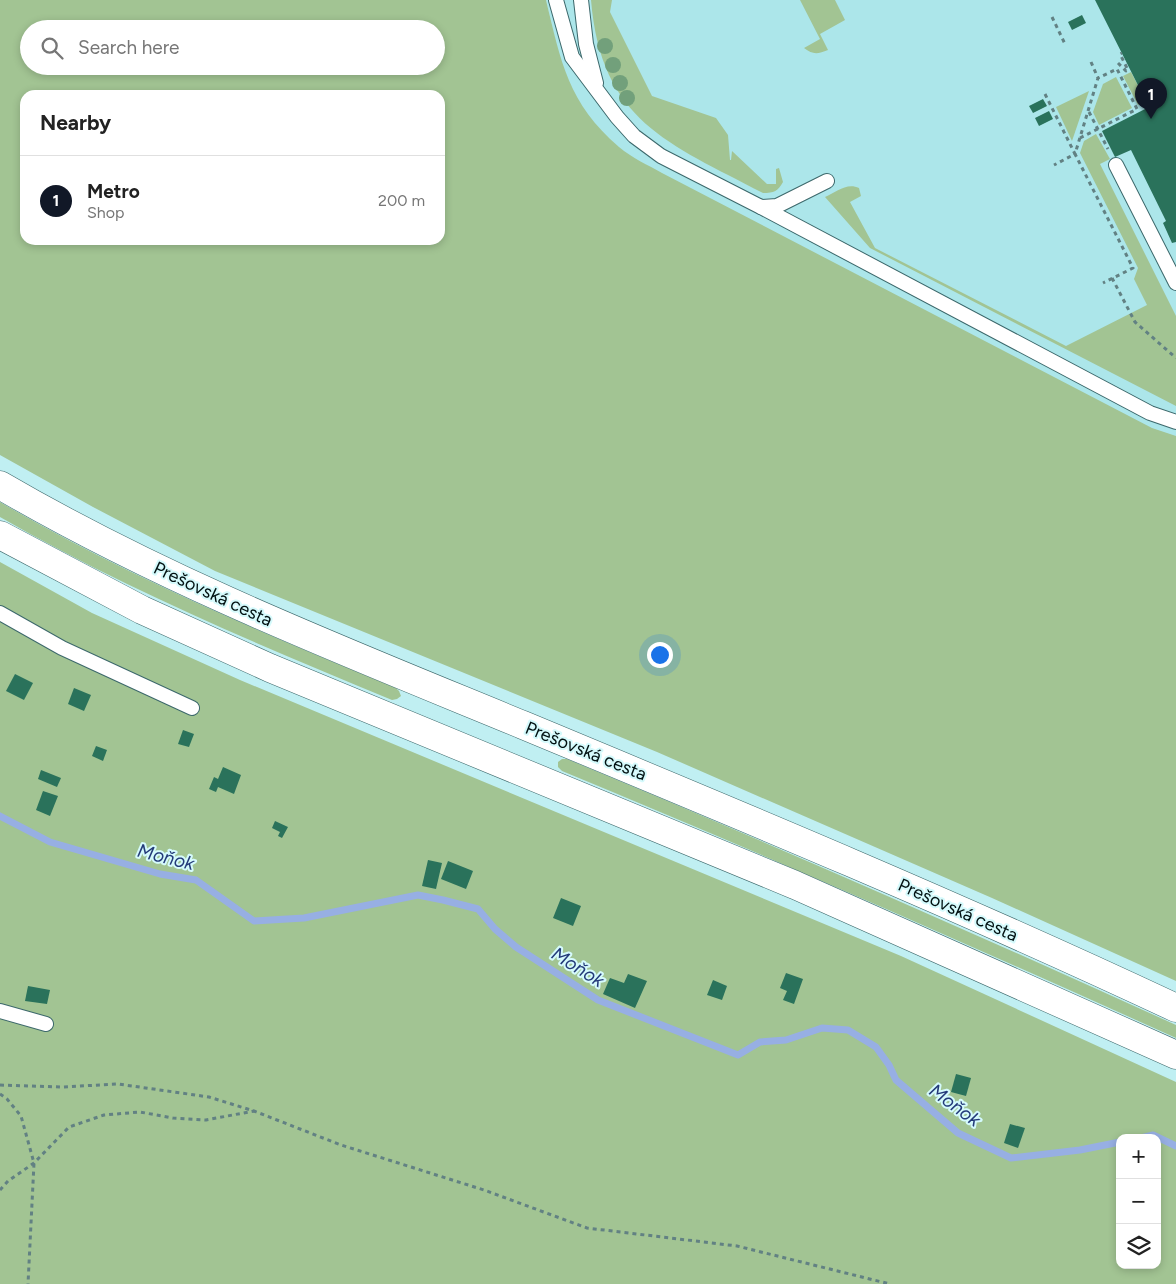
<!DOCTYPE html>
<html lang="en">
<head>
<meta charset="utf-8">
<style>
  body { margin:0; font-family:Figtree,sans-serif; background:#f2f2f2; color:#222 }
  .controls { position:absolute; right:15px; bottom:15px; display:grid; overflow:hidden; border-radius:10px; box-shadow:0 2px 8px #0003 }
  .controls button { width:45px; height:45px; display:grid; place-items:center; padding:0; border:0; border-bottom:1px solid #e0e0e0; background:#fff; color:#222; font:25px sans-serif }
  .you { position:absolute; left:659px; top:654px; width:18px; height:18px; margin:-12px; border:4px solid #fff; border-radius:50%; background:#1a73e8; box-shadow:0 0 0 8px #1a73e833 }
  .badge { display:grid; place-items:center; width:32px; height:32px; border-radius:50%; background:#111827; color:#fff; font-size:16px; font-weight:700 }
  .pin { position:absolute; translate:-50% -41px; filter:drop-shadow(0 1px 2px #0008) }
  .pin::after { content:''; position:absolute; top:26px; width:18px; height:15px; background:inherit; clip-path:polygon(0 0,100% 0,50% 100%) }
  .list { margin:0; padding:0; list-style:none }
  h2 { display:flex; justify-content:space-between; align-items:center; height:65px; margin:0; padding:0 20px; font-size:21px }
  h2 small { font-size:16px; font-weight:400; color:#767676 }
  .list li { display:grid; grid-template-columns:32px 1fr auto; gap:15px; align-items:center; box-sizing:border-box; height:90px; padding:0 20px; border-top:1px solid #e0e0e0 }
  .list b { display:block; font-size:19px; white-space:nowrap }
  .list p { margin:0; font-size:16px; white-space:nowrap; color:#767676 }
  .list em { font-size:16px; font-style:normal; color:#767676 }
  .icon { flex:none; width:28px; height:28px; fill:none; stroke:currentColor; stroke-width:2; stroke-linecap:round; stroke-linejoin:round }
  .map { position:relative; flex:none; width:1176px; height:1284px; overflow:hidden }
  .search { position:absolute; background:#fff; box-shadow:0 2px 8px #0003; left:20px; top:20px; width:425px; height:55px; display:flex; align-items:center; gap:12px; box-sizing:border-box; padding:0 18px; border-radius:28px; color:#767676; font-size:19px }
  .panel { position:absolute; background:#fff; box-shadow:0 2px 8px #0003; left:20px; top:90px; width:425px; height:155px; border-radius:15px }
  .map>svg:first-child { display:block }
</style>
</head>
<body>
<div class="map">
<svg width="1176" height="1284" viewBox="0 0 1176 1284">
  <rect width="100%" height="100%" fill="#c0eff2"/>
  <path fill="#ace6ea" d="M 546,0 L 1176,0 L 1176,447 L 636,164 L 586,116 L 573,93 L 559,56 Z"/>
  <g fill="#a2c493" fill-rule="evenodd">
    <path d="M 0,0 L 546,0 C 561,62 568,103 619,147 C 632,158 648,165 662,173 L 1152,428 L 1176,436 L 1176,981 L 992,898 L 657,752 L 215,571 L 93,507 L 0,455 ZM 29,29 L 436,29 L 436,66 L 29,66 ZM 25,95 L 440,95 L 440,240 L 25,240 Z"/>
    <path d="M 591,0 L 612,0 L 610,12 L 652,96 L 716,118 L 728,135 L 730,160 L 731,160 L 732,151 L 767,184 L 776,184 L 776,169 L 779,168 L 783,182 C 778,191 774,193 763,193 C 668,143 601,121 591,0 Z"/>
    <path d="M 800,0 L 835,0 L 845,20 L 820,34 L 828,50 C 818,54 813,55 804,48 L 820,39 Z"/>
    <path d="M 1131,72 L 1146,101 L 1138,105 L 1123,76 Z"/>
    <path d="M 1116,77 L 1132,108 L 1099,125 L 1093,112 L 1103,84 Z"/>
    <path d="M 1089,91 L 1072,141 L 1056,107 Z"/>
    <path d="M 1096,134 L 1110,159 L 1100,164 L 1176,316 L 1176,406 L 870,248 L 825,197 C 836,192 847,182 859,188 L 861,196 L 850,202 L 875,248 L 1066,346 L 1147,305 L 1134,279 L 1138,268 L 1080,153 L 1084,141 Z"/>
    <path d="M 0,502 C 126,576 261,632 396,688 L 399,691 L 401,696 L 397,699 L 392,700 C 259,645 125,589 0,517 Z"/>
    <path d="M 0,562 L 92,613 L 240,680 L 901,956 L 1176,1082 L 1176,1284 L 0,1284 ZM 1120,1138 L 1157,1138 L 1157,1265 L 1120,1265 Z"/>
    <path d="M 562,759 L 567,759 C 772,844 974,933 1176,1025 L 1176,1038 C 972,946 768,856 562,771 L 558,767 L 558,762 Z"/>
  </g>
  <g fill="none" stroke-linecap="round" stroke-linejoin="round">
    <g stroke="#97afe3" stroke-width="7">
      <path d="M 0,816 L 50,842 L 160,874 L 196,880 L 254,921 L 304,918 L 418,895 L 443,900 L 478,909 L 495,929 L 516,947 L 598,1000 L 738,1055 L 760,1042 L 786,1040 L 822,1028 L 848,1030 L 876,1047 L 889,1065 L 896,1080 L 958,1133 L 1011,1158 L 1080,1150 L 1120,1142"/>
      <path d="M 1141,1138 L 1153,1135 L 1176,1146"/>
    </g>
  </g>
  <g fill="#2a725b">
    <path d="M 1095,0 L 1176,0 L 1176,242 L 1172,243 L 1163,223 L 1166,221 L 1131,150 L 1115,157 L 1102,131 L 1149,107 Z"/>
    <path d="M 1082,15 L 1086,23 L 1072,30 L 1068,22 Z"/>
    <path d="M 1043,99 L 1047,106 L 1033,113 L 1029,106 Z"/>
    <path d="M 1049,111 L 1053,119 L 1039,126 L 1035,118 Z"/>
    <path d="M 15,674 L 33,683 L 24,700 L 6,691 Z"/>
    <path d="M 74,688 L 91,695 L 84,711 L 68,704 Z"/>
    <path d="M 183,730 L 194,734 L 189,747 L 178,744 Z"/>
    <path d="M 96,746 L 107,750 L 103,761 L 92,756 Z"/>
    <path d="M 223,767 L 241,775 L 234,794 L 218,787 L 216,792 L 209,789 L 214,777 L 218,779 Z"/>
    <path d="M 41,770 L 61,778 L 57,787 L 38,779 Z"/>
    <path d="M 43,791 L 58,796 L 50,816 L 36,810 Z"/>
    <path d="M 275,821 L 288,827 L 282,838 L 278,836 L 280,832 L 272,828 Z"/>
    <path d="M 428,860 L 442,863 L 436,889 L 422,886 Z"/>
    <path d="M 448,861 L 473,871 L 466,889 L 441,879 Z"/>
    <path d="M 561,898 L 581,906 L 573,926 L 553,918 Z"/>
    <path d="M 786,973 L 803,979 L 794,1004 L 783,1000 L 787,991 L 780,988 Z"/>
    <path d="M 628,974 L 647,981 L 635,1008 L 603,994 L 610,978 L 624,983 Z"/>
    <path d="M 713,980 L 727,986 L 722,1000 L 707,995 Z"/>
    <path d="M 28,986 L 50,990 L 47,1004 L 25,1001 Z"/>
    <path d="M 956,1074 L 971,1078 L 966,1096 L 951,1092 Z"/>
    <path d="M 1010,1124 L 1025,1128 L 1018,1148 L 1004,1143 Z"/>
  </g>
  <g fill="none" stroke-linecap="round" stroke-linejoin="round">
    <defs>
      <g id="lane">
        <path d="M 556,0 L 572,57 L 617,117 L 634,136 L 661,156 L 761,207 L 777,206 L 827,181"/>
        <path d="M 581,0 L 586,44 L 596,83"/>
        <path d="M 1116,165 L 1176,283"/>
        <path d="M 761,207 L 1150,413 L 1176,422"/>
        <path d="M 0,613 L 62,648 L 192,708"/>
        <path d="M 0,1011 L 46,1024"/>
      </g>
      <g id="highway">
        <path d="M 0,485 C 166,582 346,652 523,725 C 742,816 961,907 1176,1008"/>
        <path d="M 0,535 L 142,610 L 270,668 L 795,885 L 1176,1055"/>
      </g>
    </defs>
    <use href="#lane" stroke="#3c686b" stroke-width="16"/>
    <use href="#highway" stroke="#3c686b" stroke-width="29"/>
    <g stroke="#628183" stroke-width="3" stroke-dasharray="4 4" stroke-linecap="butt">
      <path d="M 1052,17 L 1065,44"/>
      <path d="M 1091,62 L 1098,78 L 1075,154 L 1133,268 L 1103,283"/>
      <path d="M 1118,63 L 1126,71 L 1128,70 L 1120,54 L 1122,53"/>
      <path d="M 1045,94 L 1075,154 L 1054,165"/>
      <path d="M 1089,112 L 1108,149"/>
      <path d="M 1080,138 L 1137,109 L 1117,69 L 1098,78"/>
      <path d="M 1112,278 L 1135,322 L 1176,358"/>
      <path d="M 0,1085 L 62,1087 L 118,1084 L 209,1097 L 254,1111 L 341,1145 L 484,1190 L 587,1228 L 737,1246 L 890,1284"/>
      <path d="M 0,1094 L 7,1099 L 21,1116 L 34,1163 L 28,1284"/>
      <path d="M 0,1190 L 8,1181 L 34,1163 L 69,1127 L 104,1115 L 140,1112 L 173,1118 L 206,1120 L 254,1111"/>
    </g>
    <use href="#lane" stroke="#fff" stroke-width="14"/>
    <use href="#highway" stroke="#fff" stroke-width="28"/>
  </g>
  <g fill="#72a07b">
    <circle cx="605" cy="46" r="8"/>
    <circle cx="613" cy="65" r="8"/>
    <circle cx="620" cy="83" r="8"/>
    <circle cx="627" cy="98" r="8"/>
  </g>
  <g text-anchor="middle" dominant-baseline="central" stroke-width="4" stroke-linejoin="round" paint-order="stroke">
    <g font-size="18" fill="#011011" stroke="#d5fafc">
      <text transform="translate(213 594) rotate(25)">Prešovská cesta</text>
      <text transform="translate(586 751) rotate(22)">Prešovská cesta</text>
      <text transform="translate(958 910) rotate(24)">Prešovská cesta</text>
    </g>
    <g font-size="19" font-style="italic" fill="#233a79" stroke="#d5fafc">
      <text transform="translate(166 857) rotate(14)">Moňok</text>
      <text transform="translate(578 967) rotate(32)">Moňok</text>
      <text transform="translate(955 1105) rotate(36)">Moňok</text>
    </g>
  </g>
</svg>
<div class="controls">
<button>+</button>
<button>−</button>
<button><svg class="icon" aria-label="layers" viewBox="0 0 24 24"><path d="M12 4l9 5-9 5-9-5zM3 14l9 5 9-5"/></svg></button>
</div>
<div class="you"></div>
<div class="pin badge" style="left:1151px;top:119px">1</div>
<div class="search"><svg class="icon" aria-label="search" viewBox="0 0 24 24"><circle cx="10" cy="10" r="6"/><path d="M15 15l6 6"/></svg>Search here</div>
<section class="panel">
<h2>Nearby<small></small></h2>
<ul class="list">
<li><span class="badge">1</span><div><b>Metro</b><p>Shop</p></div><em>200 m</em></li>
</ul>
</section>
</div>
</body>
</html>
